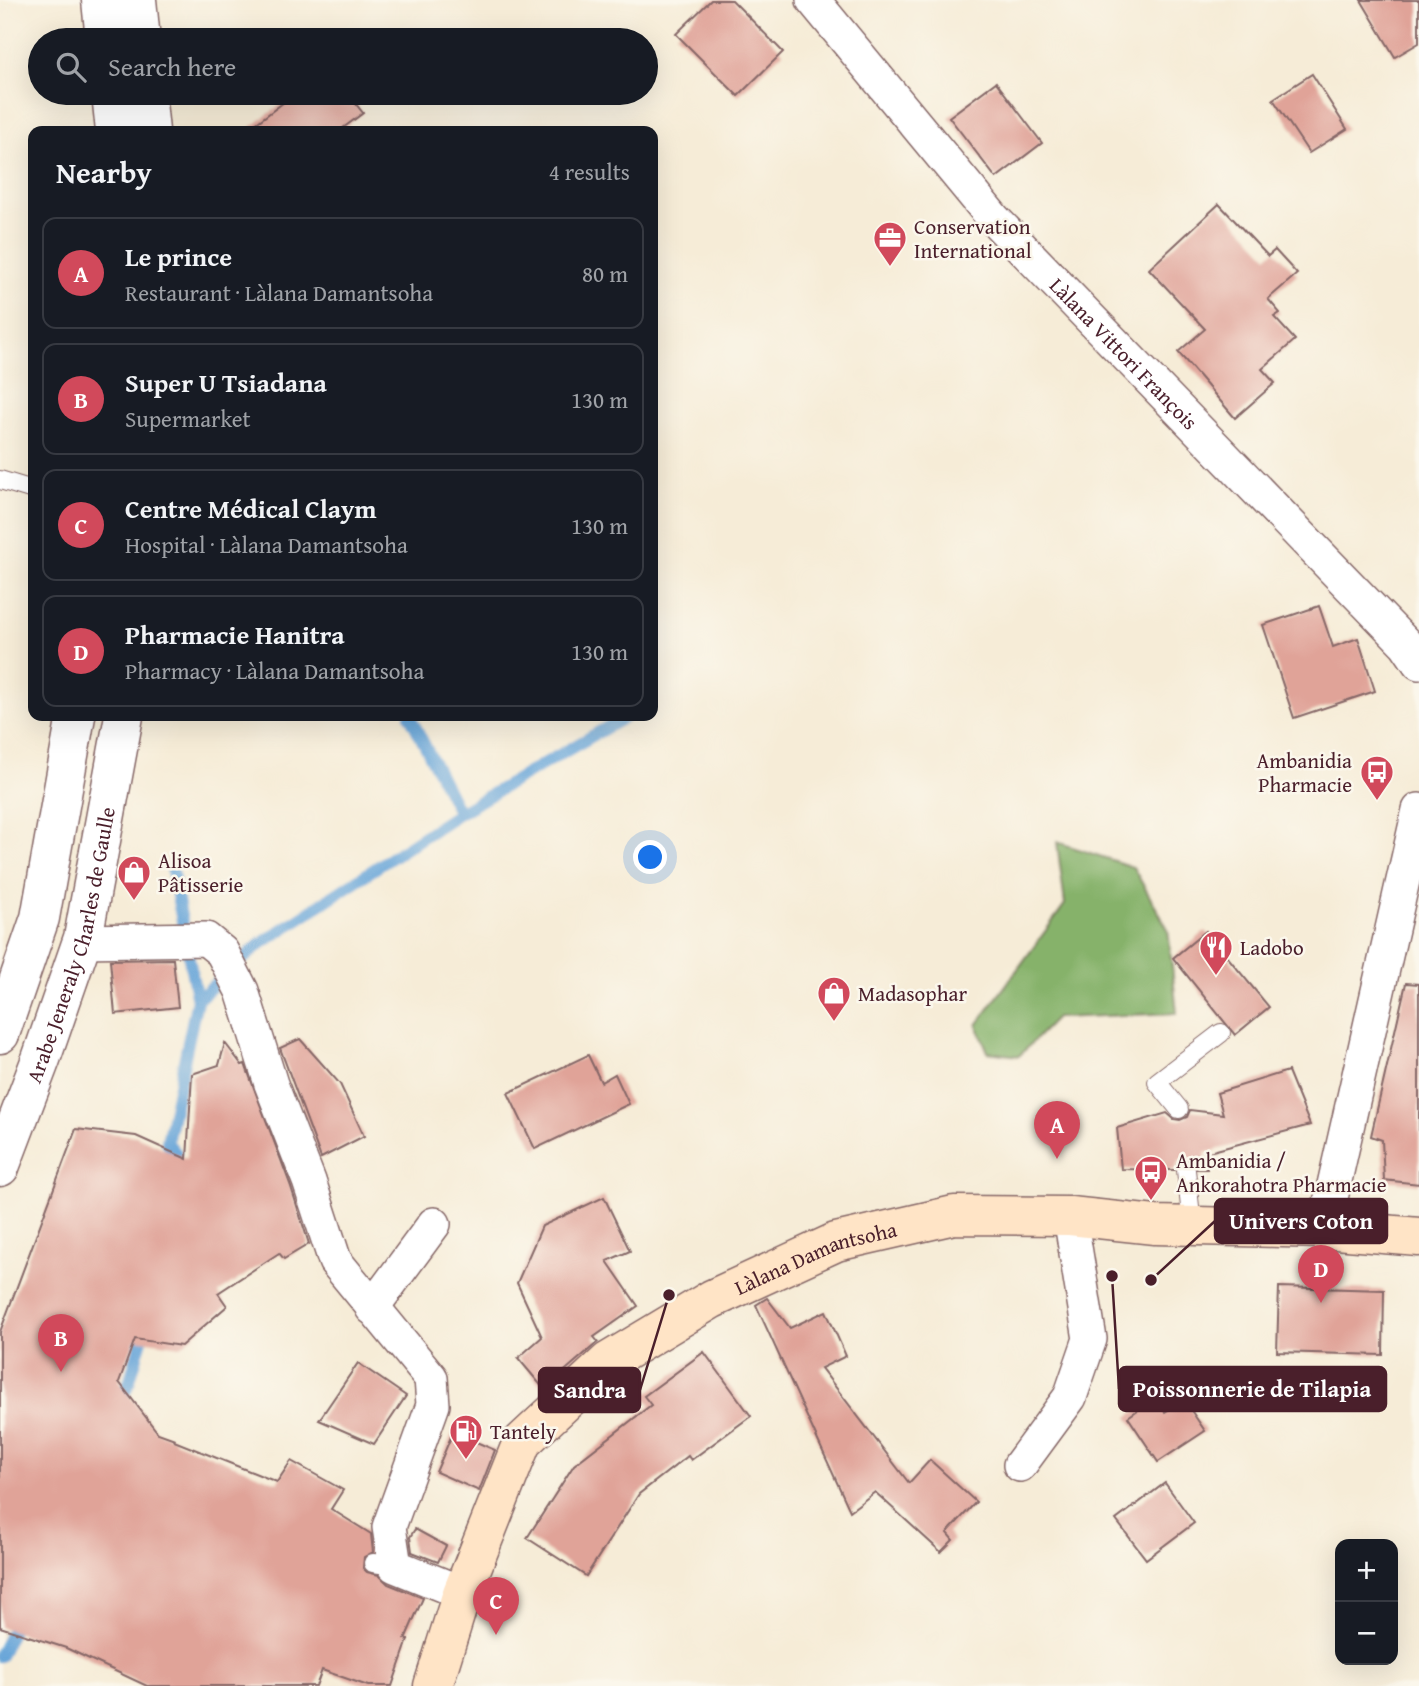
<!DOCTYPE html>
<html lang="en">
<head>
<meta charset="utf-8">
<style>
  body { margin:0; font-family:"Gentium Book Plus",serif; background:#20242c; color:#f1f3f6 }
  .controls { position:absolute; right:21px; bottom:21px; display:grid; overflow:hidden; border-radius:14px; box-shadow:0 7px 28px #0002 }
  .controls button { width:63px; height:63px; display:grid; place-items:center; padding:0; border:0; border-bottom:2px solid #363941; background:#171b24; color:#f1f3f6; font:35px sans-serif }
  .you { position:absolute; left:651px; top:858px; width:24px; height:24px; margin:-18px; border:5px solid #fff; border-radius:50%; background:#1a73e8; box-shadow:0 0 0 10px #1a73e833 }
  .badge { display:grid; place-items:center; width:46px; height:46px; border-radius:50%; background:#d1495b; color:#fff; font-size:23px; font-weight:700 }
  .pin { position:absolute; translate:-50% -58px; filter:drop-shadow(0 2px 4px #0008) }
  .pin::after { content:''; position:absolute; top:37px; width:24px; height:21px; background:inherit; clip-path:polygon(0 0,100% 0,50% 100%) }
  .list { margin:0; padding:0; list-style:none }
  h2 { display:flex; justify-content:space-between; align-items:center; height:91px; margin:0; padding:0 28px; font-size:30px }
  h2 small { font-size:23px; font-weight:400; color:#9ea1a6 }
  .list li { display:grid; grid-template-columns:46px 1fr auto; gap:21px; align-items:center; box-sizing:border-box; height:112px; margin:0 14px 14px; padding:0 14px; border:2px solid #363941; border-radius:14px }
  .list b { display:block; font-size:26px; white-space:nowrap }
  .list p { margin:0; font-size:23px; white-space:nowrap; color:#9ea1a6 }
  .list em { font-size:23px; font-style:normal; color:#9ea1a6 }
  .icon { flex:none; width:38px; height:38px; fill:none; stroke:currentColor; stroke-width:2; stroke-linecap:round; stroke-linejoin:round }
  .map { position:relative; flex:none; width:1419px; height:1686px; overflow:hidden }
  .search { position:absolute; background:#171b24; box-shadow:0 7px 28px #0002; left:28px; top:28px; width:630px; height:77px; display:flex; align-items:center; gap:18px; box-sizing:border-box; padding:0 24px; border-radius:38px; color:#9ea1a6; font-size:26px }
  .panel { position:absolute; background:#171b24; box-shadow:0 7px 28px #0002; left:28px; top:126px; width:630px; height:595px; border-radius:14px }
  .map>svg:first-child { display:block }
</style>
</head>
<body>
<div class="map">
<svg width="1419" height="1686" viewBox="0 0 1419 1686">
  <rect width="100%" height="100%" fill="#fbf7ec"/>
  <filter id="ink" filterUnits="userSpaceOnUse"><feTurbulence type="fractalNoise" baseFrequency=".0143" numOctaves="2"/><feDisplacementMap in="SourceGraphic" scale="14" xChannelSelector="R" yChannelSelector="G"/><feConvolveMatrix kernelMatrix="1 2 1 2 8 2 1 2 1" color-interpolation-filters="sRGB"/></filter>
  <filter id="wash" filterUnits="userSpaceOnUse"><feTurbulence type="fractalNoise" baseFrequency=".00686" numOctaves="4" result="noise"/><feDisplacementMap in="SourceGraphic" scale="28" xChannelSelector="R" yChannelSelector="G"/><feGaussianBlur stdDeviation="1.57" result="paint"/><feColorMatrix in="noise" values="0 0 0 0 0 0 0 0 0 0 0 0 0 0 0 0 0 1.4 0 .05"/><feComposite in="paint" operator="in"/></filter>
  <g filter="url(#wash)">
    <rect width="100%" height="100%" fill="#f6ecd7"/>
    <path fill="#86b26b" stroke="#68684b" stroke-width="2" d="M 1057,842 L 1133,867 L 1168,929 L 1177,1013 L 1056,1018 L 1019,1056 L 988,1052 L 977,1025 L 1065,904 Z"/>
    <g fill="none" stroke-linecap="round" stroke-linejoin="round">
      <g stroke="#66a4d8" stroke-width="12">
        <path d="M 410,716 L 459,813"/>
        <path d="M 172,869 L 197,1000 L 167,1142 L 176,1153 L 173,1167"/>
        <path d="M 197,1000 L 259,945 L 459,813 L 625,717"/>
        <path d="M 119,1405 L 129,1383 L 146,1326"/>
        <path d="M 0,1656 L 18,1617"/>
      </g>
    </g>
    <g id="blocks">
      <g fill="#e0a398">
        <path d="M 711,0 L 732,0 L 783,52 L 738,96 L 676,34 Z"/>
        <path d="M 1361,0 L 1419,0 L 1419,43 L 1395,57 Z"/>
        <path d="M 1312,74 L 1347,129 L 1309,153 L 1273,99 Z"/>
        <path d="M 996,82 L 1042,143 L 996,178 L 949,117 Z"/>
        <path d="M 296,93 L 347,93 L 363,113 L 339,131 L 246,131 Z"/>
        <path d="M 1219,204 L 1268,256 L 1275,250 L 1297,274 L 1268,299 L 1280,313 L 1274,317 L 1295,340 L 1262,369 L 1275,383 L 1235,418 L 1178,352 L 1205,329 L 1149,269 Z"/>
        <path d="M 1319,606 L 1333,647 L 1358,638 L 1375,691 L 1294,718 L 1263,625 Z"/>
        <path d="M 1206,931 L 1269,1007 L 1235,1035 L 1173,958 Z"/>
        <path d="M 173,959 L 178,1007 L 115,1014 L 110,960 Z"/>
        <path d="M 1406,983 L 1419,984 L 1419,1184 L 1384,1180 L 1382,1140 L 1371,1136 Z"/>
        <path d="M 300,1039 L 340,1084 L 364,1136 L 321,1158 L 280,1048 Z"/>
        <path d="M 225,1043 L 242,1065 L 245,1064 L 291,1187 L 309,1244 L 284,1259 L 279,1253 L 218,1293 L 227,1306 L 181,1346 L 135,1339 L 119,1382 L 158,1433 L 175,1439 L 174,1441 L 277,1482 L 291,1461 L 343,1490 L 331,1509 L 371,1534 L 373,1552 L 364,1557 L 363,1568 L 367,1572 L 379,1575 L 388,1584 L 423,1598 L 405,1639 L 408,1640 L 392,1686 L 368,1686 L 322,1670 L 316,1686 L 147,1686 L 66,1648 L 0,1627 L 0,1332 L 76,1129 L 136,1136 L 187,1159 L 192,1074 L 219,1065 Z"/>
        <path d="M 588,1055 L 601,1082 L 615,1074 L 629,1104 L 535,1149 L 508,1093 Z"/>
        <path d="M 1288,1071 L 1310,1125 L 1205,1153 L 1207,1169 L 1197,1169 L 1195,1163 L 1185,1159 L 1179,1161 L 1175,1170 L 1121,1169 L 1117,1128 L 1167,1113 L 1174,1119 L 1180,1120 L 1187,1117 L 1190,1110 L 1223,1114 L 1217,1093 Z"/>
        <path d="M 604,1197 L 630,1251 L 607,1261 L 638,1306 L 594,1337 L 598,1342 L 544,1389 L 518,1358 L 542,1337 L 517,1283 L 542,1226 Z"/>
        <path d="M 1279,1287 L 1384,1290 L 1383,1355 L 1277,1352 Z"/>
        <path d="M 767,1298 L 790,1328 L 826,1311 L 846,1356 L 821,1368 L 909,1483 L 930,1460 L 976,1502 L 947,1533 L 953,1540 L 941,1552 L 875,1492 L 850,1511 L 756,1305 Z"/>
        <path d="M 704,1352 L 751,1416 L 691,1460 L 688,1456 L 639,1494 L 586,1576 L 527,1538 L 574,1465 L 651,1405 L 644,1396 Z"/>
        <path d="M 358,1363 L 406,1396 L 374,1444 L 319,1420 Z"/>
        <path d="M 1155,1398 L 1165,1412 L 1184,1400 L 1205,1431 L 1158,1462 L 1128,1417 Z"/>
        <path d="M 453,1432 L 495,1450 L 479,1491 L 436,1472 Z"/>
        <path d="M 1165,1483 L 1194,1523 L 1146,1559 L 1116,1520 Z"/>
        <path d="M 415,1529 L 446,1546 L 438,1562 L 412,1552 L 410,1537 Z"/>
      </g>
    </g>
  </g>
  <g filter="url(#ink)">
    <use href="#blocks" fill-opacity="0" stroke="#866767" stroke-width="2"/>
    <g fill="none" stroke-linecap="round" stroke-linejoin="round">
      <defs>
        <g id="service">
          <path d="M 0,480 L 33,490"/>
          <path d="M 1179,1109 L 1157,1082 L 1221,1033"/>
          <path d="M 1186,1170 L 1192,1225"/>
          <path d="M 373,1563 L 395,1566"/>
        </g>
        <g id="minor">
          <path id="s1" d="M 813,0 L 994,219 L 1406,644 L 1419,663"/>
          <path d="M 81,941 L 206,939 L 222,952 L 242,991 L 271,1084 L 309,1181 L 335,1261 L 431,1378 L 433,1405 L 389,1527 L 395,1566 L 462,1593"/>
          <path d="M 1324,1229 L 1419,810"/>
          <path d="M 372,1308 L 434,1224"/>
          <path d="M 1020,1465 L 1070,1397 L 1090,1339 L 1070,1216"/>
        </g>
        <g id="tertiary">
          <path d="M 101,0 L 105,40"/>
          <path d="M 137,0 L 141,40"/>
          <path d="M 111,93 L 115,131"/>
          <path d="M 146,93 L 150,131"/>
          <path d="M 0,1034 L 40,918 L 76,716"/>
          <path id="s2" d="M 0,1167 L 41,1059 L 83,938 L 124,716"/>
        </g>
        <g id="secondary">
          <path id="s3" d="M 433,1686 L 462,1593 L 522,1442 L 609,1361 L 712,1299 L 836,1242 L 954,1215 L 1070,1216 L 1155,1225 L 1324,1229 L 1419,1237"/>
        </g>
      </defs>
      <use href="#service" stroke="#866767" stroke-width="20"/>
      <use href="#minor" stroke="#866767" stroke-width="36"/>
      <use href="#tertiary" stroke="#866767" stroke-width="41"/>
      <use href="#secondary" stroke="#866767" stroke-width="41"/>
      <use href="#service" stroke="#fff" stroke-width="18"/>
      <use href="#minor" stroke="#fff" stroke-width="33"/>
      <use href="#tertiary" stroke="#fff" stroke-width="38"/>
      <use href="#secondary" stroke="#ffe4c6" stroke-width="38"/>
    </g>
  </g>
  <defs>
    <symbol id="office-pin" viewBox="-11 -11 22 30"><path d="M0 17L-7.5 6A9.5 9.5 0 1 1 7.5 6Z" fill="#d1495b" stroke="#fbf7ec"/><path d="M-6-3h4V-5.5h4V-3h4V5H-6ZM-1-4.5V-3h2v-1.5ZM-6 0V1H6V0Z" fill="#fff"/></symbol>
    <symbol id="bus-pin" viewBox="-11 -11 22 30"><path d="M0 17L-7.5 6A9.5 9.5 0 1 1 7.5 6Z" fill="#d1495b" stroke="#fbf7ec"/><path d="M-5-6H5V4H4V6H2V4H-2V6H-4V4H-5ZM-3.5-4V0h7V-4ZM-3.5 1.2v1.5H-2V1.2ZM2 1.2v1.5H3.5V1.2Z" fill="#fff"/></symbol>
    <symbol id="shop-pin" viewBox="-11 -11 22 30"><path d="M0 17L-7.5 6A9.5 9.5 0 1 1 7.5 6Z" fill="#d1495b" stroke="#fbf7ec"/><path d="M-5-2.5h2.3a2.7 3.5 0 0 1 5.4 0H5L5.5 6h-11ZM-1.5-2.5h3a1.5 2.3 0 0 0-3 0Z" fill="#fff"/></symbol>
    <symbol id="restaurant-pin" viewBox="-11 -11 22 30"><path d="M0 17L-7.5 6A9.5 9.5 0 1 1 7.5 6Z" fill="#d1495b" stroke="#fbf7ec"/><path d="M-5-6h1v4h1v-4h1v4h1v-4h1v5L-1.5 .5V6h-2V.5L-5-1ZM5-6V6H3V1.5H1.5Q1.5-4 5-6Z" fill="#fff"/></symbol>
    <symbol id="fuel-pin" viewBox="-11 -11 22 30"><path d="M0 17L-7.5 6A9.5 9.5 0 1 1 7.5 6Z" fill="#d1495b" stroke="#fbf7ec"/><path d="M-5.5-6h7V0h2V4h1.3V-2.5L3-4.5l.8-.8L6-3V5H2.5V1h-1V6h-7ZM-4.2-4.7v3.2H.2V-4.7Z" fill="#fff"/></symbol>
  </defs>
  <g fill-rule="evenodd">
    <use href="#office-pin" x="871" y="219" width="38" height="52"/>
    <use href="#bus-pin" x="1358" y="753" width="38" height="52"/>
    <use href="#shop-pin" x="115" y="853" width="38" height="52"/>
    <use href="#restaurant-pin" x="1197" y="928" width="38" height="52"/>
    <use href="#shop-pin" x="815" y="974" width="38" height="52"/>
    <use href="#bus-pin" x="1132" y="1153" width="38" height="52"/>
    <use href="#fuel-pin" x="447" y="1412" width="38" height="52"/>
  </g>
  <g text-anchor="middle" dominant-baseline="central" stroke-width="5" stroke-linejoin="round" paint-order="stroke">
    <g font-size="21" fill="#4a1f2b" stroke="#fbf7ec" text-anchor="start">
      <text x="914" y="226">Conservation<tspan x="914" dy="24">International</tspan></text>
      <text x="1352" y="760" text-anchor="end">Ambanidia<tspan x="1352" dy="24">Pharmacie</tspan></text>
      <text x="158" y="860">Alisoa<tspan x="158" dy="24">Pâtisserie</tspan></text>
      <text x="1240" y="947">Ladobo</text>
      <text x="858" y="993">Madasophar</text>
      <text x="1176" y="1160">Ambanidia /<tspan x="1176" dy="24">Ankorahotra Pharmacie</tspan></text>
      <text x="490" y="1431">Tantely</text>
    </g>
    <g font-size="21" fill="#4a1f2b" stroke="#fbf7ec">
      <text stroke="none"><textPath href="#s1" startOffset="471">Làlana Vittori François</textPath></text>
      <text stroke="none"><textPath href="#s2" startOffset="234">Arabe Jeneraly Charles de Gaulle</textPath></text>
      <text stroke="none"><textPath href="#s3" startOffset="611">Làlana Damantsoha</textPath></text>
    </g>
  </g>
  <path fill="none" stroke="#4a1f2b" stroke-width="2.5" d="M1151 1280L1215 1221M1112 1276L1119 1389M669 1295L640 1390"/>
  <g fill="#4a1f2b" stroke="#fbf7ec" stroke-width="2.5">
    <circle cx="1151" cy="1280" r="7"/>
    <circle cx="1112" cy="1276" r="7"/>
    <circle cx="669" cy="1295" r="7"/>
  </g>
  <g fill="#4a1f2b" stroke="#4a1f2b" stroke-width="2.5">
    <rect x="1215" y="1199" width="172" height="44" rx="7"/>
    <rect x="1119" y="1367" width="267" height="44" rx="7"/>
    <rect x="539" y="1368" width="101" height="44" rx="7"/>
  </g>
  <g font-size="23" text-anchor="middle" font-weight="bold" fill="#fff">
    <text x="1301" y="1229">Univers Coton</text>
    <text x="1252" y="1397">Poissonnerie de Tilapia</text>
    <text x="590" y="1398">Sandra</text>
  </g>
</svg>
<div class="controls">
<button>+</button>
<button>−</button>
</div>
<div class="you"></div>
<div class="pin badge" style="left:1057px;top:1159px">A</div>
<div class="pin badge" style="left:61px;top:1372px">B</div>
<div class="pin badge" style="left:496px;top:1635px">C</div>
<div class="pin badge" style="left:1321px;top:1303px">D</div>
<div class="search"><svg class="icon" aria-label="search" viewBox="0 0 24 24"><circle cx="10" cy="10" r="6"/><path d="M15 15l6 6"/></svg>Search here</div>
<section class="panel">
<h2>Nearby<small>4 results</small></h2>
<ul class="list">
<li><span class="badge">A</span><div><b>Le prince</b><p>Restaurant · Làlana Damantsoha</p></div><em>80 m</em></li>
<li><span class="badge">B</span><div><b>Super U Tsiadana</b><p>Supermarket</p></div><em>130 m</em></li>
<li><span class="badge">C</span><div><b>Centre Médical Claym</b><p>Hospital · Làlana Damantsoha</p></div><em>130 m</em></li>
<li><span class="badge">D</span><div><b>Pharmacie Hanitra</b><p>Pharmacy · Làlana Damantsoha</p></div><em>130 m</em></li>
</ul>
</section>
</div>
</body>
</html>
